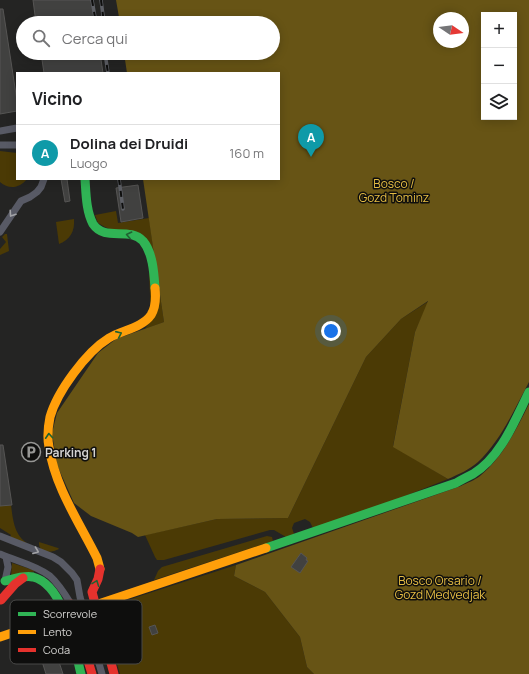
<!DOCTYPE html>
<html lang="it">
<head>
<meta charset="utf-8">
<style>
  body { margin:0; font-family:Manrope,sans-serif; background:#f2f2f2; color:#202124 }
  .controls { position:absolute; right:12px; top:12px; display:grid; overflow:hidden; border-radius:0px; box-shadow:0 2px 10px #0003 }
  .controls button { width:36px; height:36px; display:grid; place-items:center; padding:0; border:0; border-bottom:1px solid #e0e0e0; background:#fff; color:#202124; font:20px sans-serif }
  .compass { position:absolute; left:433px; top:12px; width:36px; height:36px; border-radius:50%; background:#fff; box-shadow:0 2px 10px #0003; rotate:103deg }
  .you { position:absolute; left:331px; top:331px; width:14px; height:14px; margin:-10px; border:3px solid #fff; border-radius:50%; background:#1a73e8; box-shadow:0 0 0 6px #1a73e833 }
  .badge { display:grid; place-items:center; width:26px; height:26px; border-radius:50%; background:#555656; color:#fff; font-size:13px; font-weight:700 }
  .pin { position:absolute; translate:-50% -33px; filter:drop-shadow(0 1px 2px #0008) }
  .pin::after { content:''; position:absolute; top:21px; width:14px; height:12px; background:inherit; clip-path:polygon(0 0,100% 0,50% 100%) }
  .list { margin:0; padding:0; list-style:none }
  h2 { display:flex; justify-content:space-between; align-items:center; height:52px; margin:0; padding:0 16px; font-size:17px }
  h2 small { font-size:13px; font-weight:400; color:#757577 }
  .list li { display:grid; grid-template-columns:26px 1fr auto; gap:12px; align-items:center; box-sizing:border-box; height:56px; padding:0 16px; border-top:1px solid #e0e0e0 }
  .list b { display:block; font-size:15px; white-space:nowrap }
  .list p { margin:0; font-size:13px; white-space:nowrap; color:#757577 }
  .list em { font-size:13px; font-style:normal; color:#757577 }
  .icon { flex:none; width:22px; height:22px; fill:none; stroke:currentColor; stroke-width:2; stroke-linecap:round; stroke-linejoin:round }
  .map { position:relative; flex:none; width:529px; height:674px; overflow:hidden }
  .search { position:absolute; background:#fff; box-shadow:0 2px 10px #0003; left:16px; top:16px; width:264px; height:44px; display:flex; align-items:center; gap:10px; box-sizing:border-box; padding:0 14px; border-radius:22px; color:#757577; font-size:15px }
  .panel { position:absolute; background:#fff; box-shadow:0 2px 10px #0003; left:16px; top:72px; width:264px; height:108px; border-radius:0px }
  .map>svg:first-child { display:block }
</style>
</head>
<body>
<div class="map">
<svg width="529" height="674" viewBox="0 0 529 674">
  <rect width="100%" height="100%" fill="#242423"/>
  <g fill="#4b3a05">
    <path d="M 0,151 L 17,153 L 17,179 L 27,179 C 20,188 9,190 0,182 Z"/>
    <path d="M 116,211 L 118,223 L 149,218 L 164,322 L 145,329 L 151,320 L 148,245 L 105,227 L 98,223 L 95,215 Z"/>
    <path d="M 74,219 C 75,231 70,240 59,244 L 56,222 Z"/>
    <path d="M 5,234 L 7,234 L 9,251 L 0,255 L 0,249 L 6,242 L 2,237 Z"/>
    <path d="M 429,301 L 415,332 L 393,446 L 448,479 L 357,515 L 313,528 L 310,522 L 305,519 L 294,523 L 292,528 L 294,534 L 286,537 L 274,530 L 270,530 L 164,560 L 157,560 L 155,557 L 145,535 L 217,519 L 288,518 L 366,357 L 401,319 Z"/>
    <path d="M 11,505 C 13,520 14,535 28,544 L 10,537 L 11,535 L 0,528 L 0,506 Z"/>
    <path d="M 267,536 L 272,537 L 273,541 L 154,580 L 158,571 L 162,567 Z"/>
    <path d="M 39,542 L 58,548 L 59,549 C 52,553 38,554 39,542 Z"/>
    <path d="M 12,563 L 36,571 L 11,577 Z"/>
    <path d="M 236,565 L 234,576 L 265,592 L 300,637 L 307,667 L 314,674 L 120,674 L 100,609 Z"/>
  </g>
  <g fill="#675415" fill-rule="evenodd">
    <path d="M 116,0 L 529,0 L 529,382 C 515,408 500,442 478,462 C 469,470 459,474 448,479 L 393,447 L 415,332 L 428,301 L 401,319 L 366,357 L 288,518 L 217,519 L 138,537 L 132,533 L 91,516 L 74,503 L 57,465 L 52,433 L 57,413 L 98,353 L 116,339 L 164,322 L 143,179 L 279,179 L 279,73 L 127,73 L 124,53 L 273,53 L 273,23 L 120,23 ZM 484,15 L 514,15 L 514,117 L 484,117 ZM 439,18 L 463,18 L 463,42 L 439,42 Z"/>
    <path d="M 529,404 L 529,674 L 314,674 L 307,667 L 300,637 L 265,592 L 234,576 L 236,565 L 461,486 C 467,483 475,480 480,476 C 503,457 516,430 529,404 Z"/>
  </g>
  <g fill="#414140" stroke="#565554">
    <path d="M 33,0 L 92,0 L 95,23 L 36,23 Z"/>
    <path d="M 0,9 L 3,9 L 17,101 L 17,111 L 0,114 Z"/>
    <path d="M 41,53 L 100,53 L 103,73 L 44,73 Z"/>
    <path d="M 61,179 L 67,179 L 70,201 L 65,202 Z"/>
    <path d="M 138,185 L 143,218 L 121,222 L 116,188 Z"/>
    <path d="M 0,445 L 3,445 L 12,505 L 0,506 Z"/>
    <path d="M 301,553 L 307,558 L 306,560 L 308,561 L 300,573 L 291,567 Z"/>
    <path d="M 155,625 L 158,633 L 152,635 L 149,627 Z"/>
    <path d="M 50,635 L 63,674 L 46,674 L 40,655 L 24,660 L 19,646 Z"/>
  </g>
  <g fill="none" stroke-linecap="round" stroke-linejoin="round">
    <g stroke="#585a65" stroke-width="7">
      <path d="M 0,131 L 17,128"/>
      <path d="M 0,145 L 17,145"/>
      <path d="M 0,232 L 21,201 L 30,197 L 37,192 L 41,187 L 44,179"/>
      <path d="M 0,536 L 53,557 L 61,562 L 72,573 L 77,580 L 80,597 L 102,674"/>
      <path d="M 0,554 C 16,561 36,565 50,576 C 59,584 65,594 71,604"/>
      <path d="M 5,581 L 8,567 L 6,557"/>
    </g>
    <g stroke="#30b455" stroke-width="9">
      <path d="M 85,179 C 86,193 86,211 93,224 C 105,242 129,226 143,241 C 153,253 154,274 155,288"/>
      <path d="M 266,548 L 456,483 C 461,480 467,477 473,474 C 501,457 515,420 529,392"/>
      <path d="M 5,581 C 13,579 24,575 33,577 C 65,585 74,647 81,674"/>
    </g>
    <g stroke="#ff9f0a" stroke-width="9">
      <path d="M 100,569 L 97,558 C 79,522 55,487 49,447 C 47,438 48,427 50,417 C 57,392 86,352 109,338 C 122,330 142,328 151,315 C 156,307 156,297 155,288"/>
      <path d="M 0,637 L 266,548"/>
    </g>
    <g stroke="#e5322d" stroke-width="9">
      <path d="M 100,569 L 98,579 L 92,592 L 114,674"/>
      <path d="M 1,600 L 15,584 L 23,578"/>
      <path d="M 71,604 L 92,674"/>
    </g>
    <defs>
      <g id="rail">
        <path d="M 92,0 L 96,23"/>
        <path d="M 101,0 L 104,23"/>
        <path d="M 105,53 L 108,73"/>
        <path d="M 119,179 L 123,209"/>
      </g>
    </defs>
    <use href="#rail" stroke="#5d5f65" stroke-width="3.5"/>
    <use href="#rail" stroke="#0e0e0d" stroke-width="2" stroke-dasharray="6" stroke-linecap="butt"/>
  </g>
  <defs><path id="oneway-chevron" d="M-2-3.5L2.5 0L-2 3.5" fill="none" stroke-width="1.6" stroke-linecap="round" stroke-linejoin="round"/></defs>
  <g stroke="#a2a3a6">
    <use href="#oneway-chevron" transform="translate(12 214) rotate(124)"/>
    <use href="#oneway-chevron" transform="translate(36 551) rotate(21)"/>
  </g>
  <g stroke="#1f6131">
    <use href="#oneway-chevron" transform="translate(129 235) rotate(-168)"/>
    <use href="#oneway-chevron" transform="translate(119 334) rotate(-24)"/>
    <use href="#oneway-chevron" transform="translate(49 436) rotate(-94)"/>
    <use href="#oneway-chevron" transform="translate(96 583) rotate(-69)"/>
  </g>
  <defs>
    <symbol id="parking-ring" viewBox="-11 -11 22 22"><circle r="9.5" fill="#0e0e0d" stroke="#969694" stroke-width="1.5"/><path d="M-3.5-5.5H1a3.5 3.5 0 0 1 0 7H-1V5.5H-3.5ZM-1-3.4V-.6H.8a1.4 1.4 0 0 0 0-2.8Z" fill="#969694"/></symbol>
  </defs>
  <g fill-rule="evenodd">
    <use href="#parking-ring" x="20" y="441" width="22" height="22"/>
  </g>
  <g text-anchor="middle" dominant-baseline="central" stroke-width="3" stroke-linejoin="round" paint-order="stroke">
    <g font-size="12" fill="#e6bd43" stroke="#0e0e0d">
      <text x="394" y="183">Bosco /<tspan x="394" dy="14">Gozd Tominz</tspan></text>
      <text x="440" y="580">Bosco Orsario /<tspan x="440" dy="14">Gozd Medvedjak</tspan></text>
    </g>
    <g font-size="12" font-weight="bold" fill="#d4d3d1" stroke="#0e0e0d" text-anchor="start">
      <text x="45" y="452">Parking 1</text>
    </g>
  </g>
  <rect x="10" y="600" width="132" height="64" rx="6" fill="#0e0e0d" stroke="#494948" stroke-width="1"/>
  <rect x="18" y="612" width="18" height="4" fill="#30b455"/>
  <rect x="18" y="630" width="18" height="4" fill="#ff9f0a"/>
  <rect x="18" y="648" width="18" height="4" fill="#e5322d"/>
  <g font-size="11" fill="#d4d3d1">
    <text x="43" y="618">Scorrevole</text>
    <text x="43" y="636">Lento</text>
    <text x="43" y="654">Coda</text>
  </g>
</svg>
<div class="controls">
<button>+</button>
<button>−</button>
<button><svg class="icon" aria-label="layers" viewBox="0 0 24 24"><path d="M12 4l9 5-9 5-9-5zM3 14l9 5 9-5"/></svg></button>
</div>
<svg class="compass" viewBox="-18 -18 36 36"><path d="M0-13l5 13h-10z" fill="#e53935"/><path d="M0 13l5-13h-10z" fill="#757577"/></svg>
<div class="you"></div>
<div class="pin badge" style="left:311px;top:157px;background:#0f9aa8">A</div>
<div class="search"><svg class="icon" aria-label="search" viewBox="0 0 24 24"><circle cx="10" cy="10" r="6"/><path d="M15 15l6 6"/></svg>Cerca qui</div>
<section class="panel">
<h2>Vicino<small></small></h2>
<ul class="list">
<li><span class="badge" style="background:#0f9aa8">A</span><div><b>Dolina dei Druidi</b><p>Luogo</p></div><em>160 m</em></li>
</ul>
</section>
</div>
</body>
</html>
